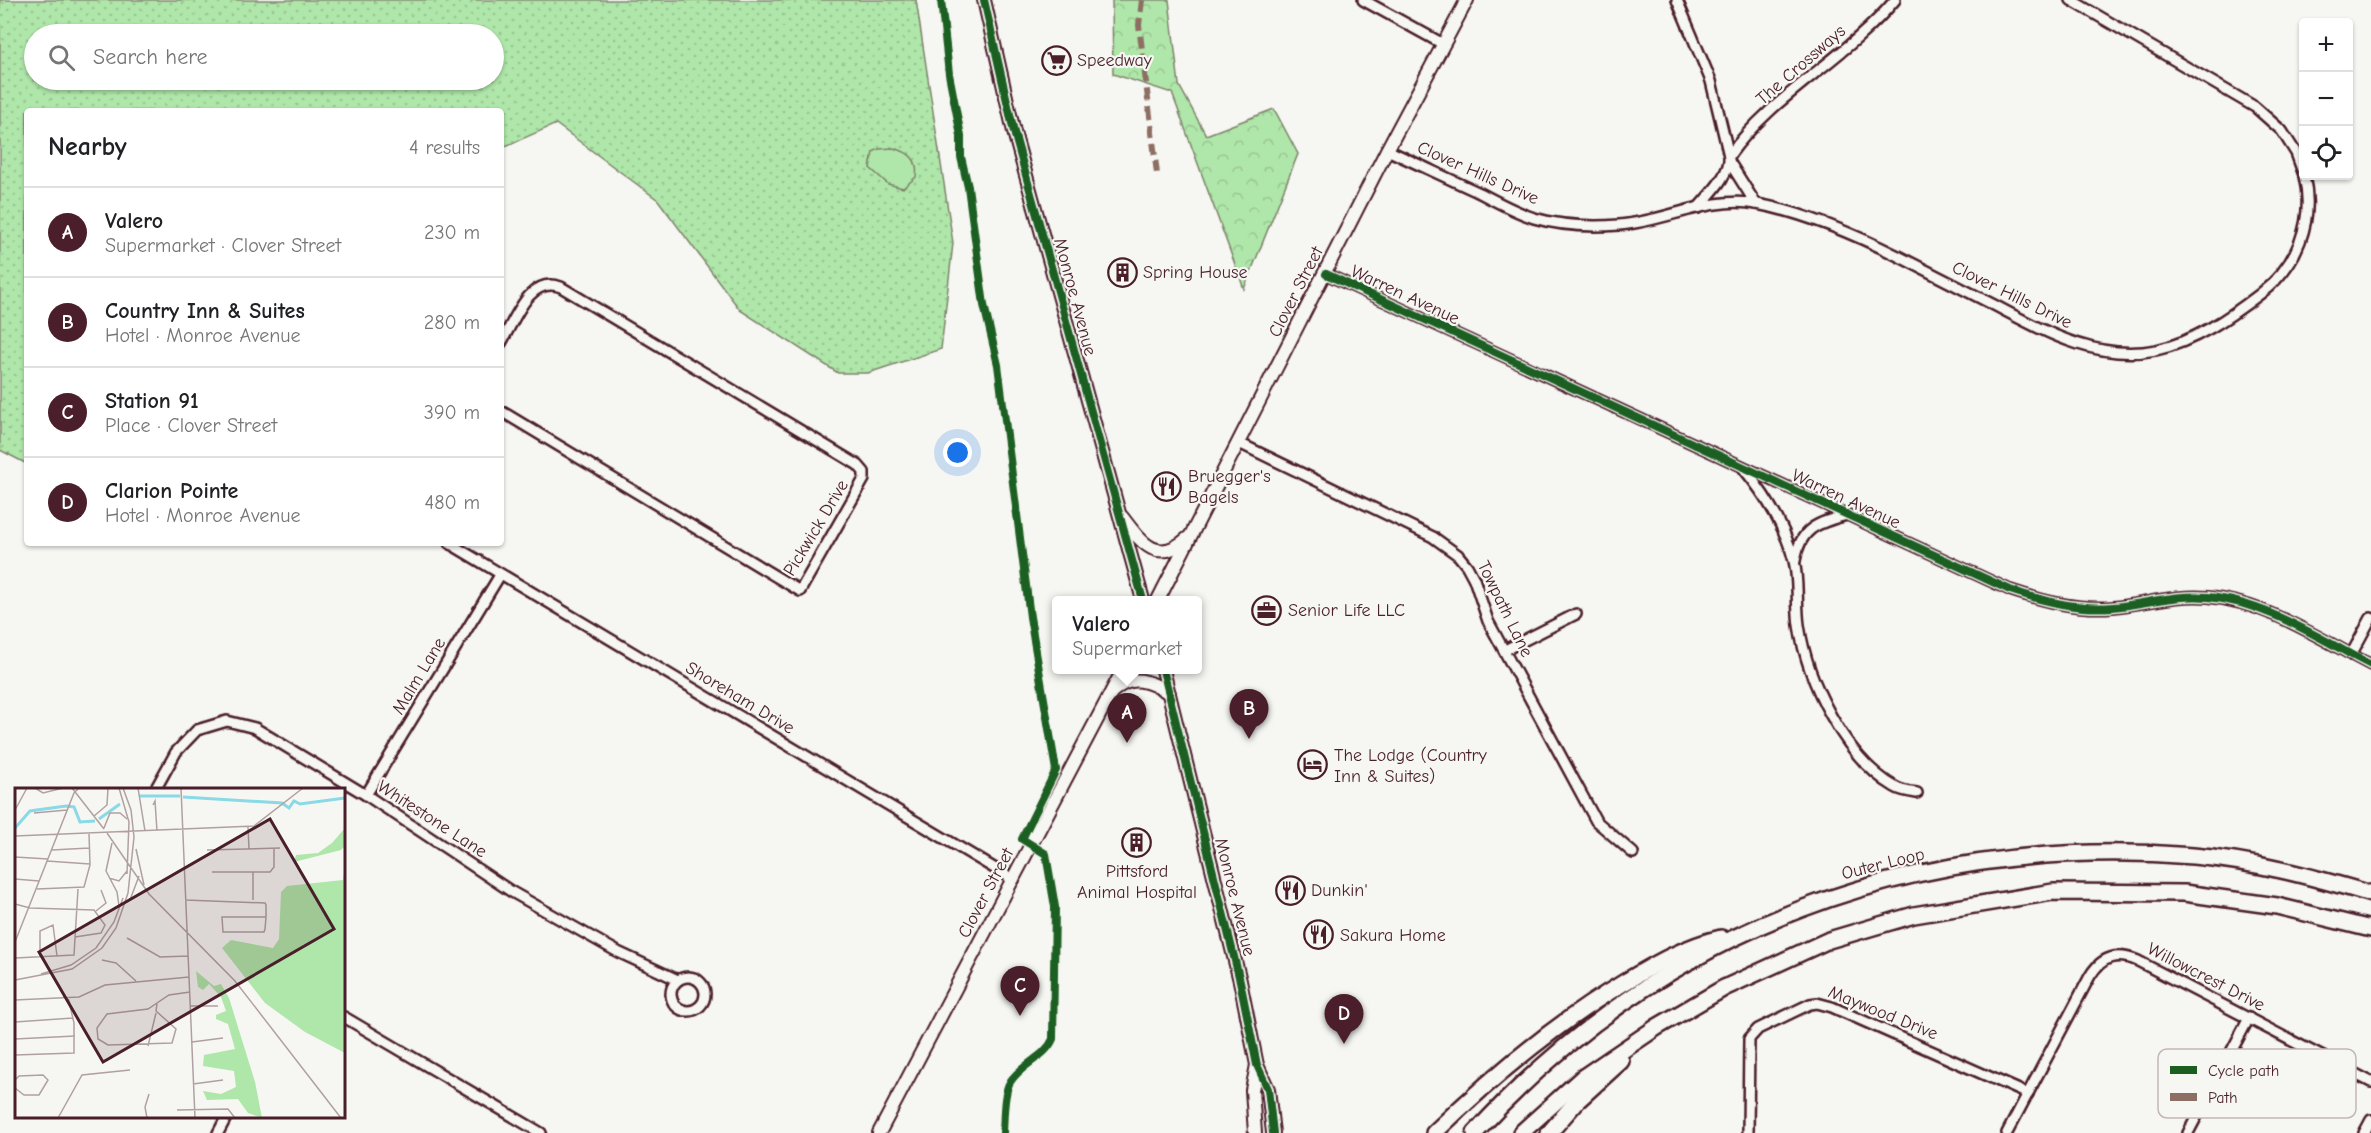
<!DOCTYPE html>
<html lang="en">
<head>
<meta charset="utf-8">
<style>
  body { margin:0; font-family:"Comic Neue",sans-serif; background:#f2f2f2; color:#202124 }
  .controls { position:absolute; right:18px; top:18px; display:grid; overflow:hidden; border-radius:6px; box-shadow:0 2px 4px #0004 }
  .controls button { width:54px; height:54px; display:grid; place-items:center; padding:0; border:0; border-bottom:2px solid #e0e0e0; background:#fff; color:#202124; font:30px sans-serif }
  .you { position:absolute; left:958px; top:453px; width:21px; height:21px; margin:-15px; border:4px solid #fff; border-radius:50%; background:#1a73e8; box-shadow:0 0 0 9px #1a73e833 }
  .badge { display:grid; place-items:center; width:39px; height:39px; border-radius:50%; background:#4a1f2b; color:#fff; font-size:20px; font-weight:700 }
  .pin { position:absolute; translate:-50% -50px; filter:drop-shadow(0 2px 3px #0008) }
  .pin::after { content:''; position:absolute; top:32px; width:21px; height:18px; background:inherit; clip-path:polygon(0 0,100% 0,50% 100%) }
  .popup { position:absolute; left:1052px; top:596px; width:150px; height:78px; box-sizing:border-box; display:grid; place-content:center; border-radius:6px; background:#fff; filter:drop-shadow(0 2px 4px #0005); font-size:20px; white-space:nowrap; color:#757577 }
  .popup b { font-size:22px; color:#202124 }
  .popup::after { content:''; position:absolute; left:50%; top:100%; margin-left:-12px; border:12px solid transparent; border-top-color:#fff }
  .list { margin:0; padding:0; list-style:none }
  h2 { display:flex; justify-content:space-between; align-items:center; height:78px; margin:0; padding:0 24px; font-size:26px }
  h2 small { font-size:20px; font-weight:400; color:#757577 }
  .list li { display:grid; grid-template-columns:39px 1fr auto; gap:18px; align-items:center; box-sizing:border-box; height:90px; padding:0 24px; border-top:2px solid #e0e0e0 }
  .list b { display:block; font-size:22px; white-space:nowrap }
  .list p { margin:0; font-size:20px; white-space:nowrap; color:#757577 }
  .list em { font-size:20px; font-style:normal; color:#757577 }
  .icon { flex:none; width:33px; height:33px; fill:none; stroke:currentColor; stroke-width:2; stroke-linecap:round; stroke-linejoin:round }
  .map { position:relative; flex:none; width:2371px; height:1133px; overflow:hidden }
  .search { position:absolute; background:#fff; box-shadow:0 2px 4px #0004; left:24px; top:24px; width:480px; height:66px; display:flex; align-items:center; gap:15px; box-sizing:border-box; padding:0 21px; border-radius:33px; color:#757577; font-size:22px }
  .panel { position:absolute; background:#fff; box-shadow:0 2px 4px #0004; left:24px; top:108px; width:480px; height:438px; border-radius:6px }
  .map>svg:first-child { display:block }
</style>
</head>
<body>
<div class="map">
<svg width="2371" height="1133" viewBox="0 0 2371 1133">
  <defs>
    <pattern id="grass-dots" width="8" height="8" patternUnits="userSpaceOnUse" patternTransform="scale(1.5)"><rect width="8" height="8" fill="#afe6a9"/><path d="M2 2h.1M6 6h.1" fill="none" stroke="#98c592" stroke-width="1.8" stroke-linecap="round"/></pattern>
    <pattern id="forest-crowns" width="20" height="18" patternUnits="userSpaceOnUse" patternTransform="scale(1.5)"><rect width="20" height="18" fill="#afe6a9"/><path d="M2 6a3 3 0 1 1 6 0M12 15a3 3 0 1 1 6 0" fill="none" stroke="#98c592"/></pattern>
  </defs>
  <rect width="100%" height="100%" fill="#f6f6f2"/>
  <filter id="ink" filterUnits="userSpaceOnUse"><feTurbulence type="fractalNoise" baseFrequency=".0167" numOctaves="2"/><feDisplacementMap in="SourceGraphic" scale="12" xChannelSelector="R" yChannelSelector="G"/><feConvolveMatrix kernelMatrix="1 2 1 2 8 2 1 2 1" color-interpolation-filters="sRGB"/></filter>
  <g filter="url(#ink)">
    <path fill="url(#grass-dots)" stroke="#7c826a" stroke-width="1.5" fill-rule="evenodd" d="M 0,0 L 916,0 L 953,243 L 941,349 L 868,373 L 838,373 L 740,310 L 658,200 L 556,124 L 501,148 L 501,111 L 27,111 L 27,464 L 0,450 ZM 34,34 L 494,34 L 494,80 L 34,80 Z"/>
    <path fill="url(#forest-crowns)" stroke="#7c826a" stroke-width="1.5" d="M 1112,0 L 1169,0 L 1179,85 L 1206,135 L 1274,109 L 1298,154 L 1244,289 L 1172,93 L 1113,74 Z"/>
    <path fill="#afe6a9" stroke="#7c826a" stroke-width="1.5" d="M 893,148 C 909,152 919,159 916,177 L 903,188 L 888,184 L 870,168 L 873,152 L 879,149 Z"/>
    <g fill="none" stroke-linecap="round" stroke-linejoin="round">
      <defs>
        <g id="minor">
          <path d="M 1363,0 L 1443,44"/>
          <path d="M 1677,0 L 1711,81 L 1729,156 C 1731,174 1709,195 1698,208"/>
          <path d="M 2071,0 L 2255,107 L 2282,131 L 2296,153 L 2304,175"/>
          <path d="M 1387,150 C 1418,164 1449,179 1480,193 C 1497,202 1515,212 1534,218 C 1561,226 1591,227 1619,225 C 1666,222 1710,195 1757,204 C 1805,213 1854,234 1898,256 C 1930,272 1962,289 1994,305 C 2044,331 2097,362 2156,350 C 2194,342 2230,317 2260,294 C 2297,266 2315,221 2304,176"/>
          <path d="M 1729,156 C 1771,96 1847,58 1895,0"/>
          <path d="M 1730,163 L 1756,204"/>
          <path d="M 1326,274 L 2010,590 C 2043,601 2077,610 2113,607 C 2145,604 2175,594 2208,597 C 2266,602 2320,639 2371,665"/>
          <path d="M 501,343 C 515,320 529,275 561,287 L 858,465 L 864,472 L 864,479 L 800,591 L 501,411"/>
          <path d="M 1239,443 L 1433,537 L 1458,555 L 1467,566 L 1474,579 L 1488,621 L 1596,821 L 1633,853"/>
          <path d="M 1744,469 C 1767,497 1785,526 1794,561 C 1799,581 1796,604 1799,625 C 1807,681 1845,758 1895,787 C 1901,791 1910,792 1917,793"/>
          <path d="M 449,543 L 1014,880"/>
          <path d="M 1795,561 C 1800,528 1817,523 1847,515"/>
          <path d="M 1505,650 L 1576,614"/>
          <path d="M 2351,655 L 2371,618"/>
          <path d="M 155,790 L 176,752 L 197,730 L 227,721 L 255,728 L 366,795 L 512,892 L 618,952 L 678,980"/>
          <path d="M 366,795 L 500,575"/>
          <circle cx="688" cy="994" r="17"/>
          <path d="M 344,1017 L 541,1133"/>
          <path d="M 218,1133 L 227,1116"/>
          <path d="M 1748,1133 L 1749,1039 L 1758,1029 L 1810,1004 L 1817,1003 L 1832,1007 L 2028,1094"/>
          <path d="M 2007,1133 L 2090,976 C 2102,956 2117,952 2138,961 L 2371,1082"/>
          <path d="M 2188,1133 L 2249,1018"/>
          <path d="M 2364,1133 L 2371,1120"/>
        </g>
        <g id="major">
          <path d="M 984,0 L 1014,132 L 1143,600"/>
          <path d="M 1122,517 C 1141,542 1157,566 1188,538"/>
          <path d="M 1158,600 L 1387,150 L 1467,0"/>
          <path d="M 1163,670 L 1240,981 L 1257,1065 L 1268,1089 L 1273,1133"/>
          <path d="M 1113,691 C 1132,673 1150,681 1169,693"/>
          <path d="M 879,1133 L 1123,670"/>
          <path d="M 1255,1133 L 1252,1090 L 1257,1065"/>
        </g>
        <g id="highway">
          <path d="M 1434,1133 C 1493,1076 1555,1024 1625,982 C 1655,964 1686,946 1721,938"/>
          <path d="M 1475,1133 C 1663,927 1917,834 2193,856 C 2254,861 2313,877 2371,894"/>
          <path d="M 1521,1133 L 1582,1078 L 1657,1027 L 1724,988 L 1829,940 L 1914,915 L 2053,892 L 2184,893 L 2277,906 L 2371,929"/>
          <path d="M 1549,1133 L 1577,1101 L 1621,1061"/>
        </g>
      </defs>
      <use href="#minor" stroke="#4a1f2b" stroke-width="14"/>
      <use href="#major" stroke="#4a1f2b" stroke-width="16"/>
      <use href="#highway" stroke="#4a1f2b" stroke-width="20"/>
      <use href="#minor" stroke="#f6f6f2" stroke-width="9"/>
      <use href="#major" stroke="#f6f6f2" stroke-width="12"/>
      <use href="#highway" stroke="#f6f6f2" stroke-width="15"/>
      <path stroke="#8d6e63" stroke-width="6" stroke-dasharray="12 6" stroke-linecap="butt" d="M 1142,0 L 1139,25 L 1157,174"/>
      <defs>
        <g id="cycleway">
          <path d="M 941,0 L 949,74 L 961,136 L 961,157 L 968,187 L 984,305 L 998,365 L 1030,617 L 1056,770 L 1022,839 L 1046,854 L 1055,907 L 1053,1039 C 1045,1058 1022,1063 1010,1082 C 1003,1094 1004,1119 1003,1133"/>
          <path d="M 984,0 L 1014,132 L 1143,600"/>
          <path d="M 1326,274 L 2010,590 C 2043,601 2077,610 2113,607 C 2145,604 2175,594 2208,597 C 2266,602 2320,639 2371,665"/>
          <path d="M 1163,670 L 1240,981 L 1257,1065 L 1268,1089 L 1273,1133"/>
        </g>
      </defs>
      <use href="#cycleway" stroke="#f6f6f2" stroke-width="11"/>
      <use href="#cycleway" stroke="#1b5e20" stroke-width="8"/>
    </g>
  </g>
  <defs>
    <symbol id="supermarket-ring" viewBox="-11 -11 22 22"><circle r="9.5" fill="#f6f6f2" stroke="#4a1f2b" stroke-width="1.5"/><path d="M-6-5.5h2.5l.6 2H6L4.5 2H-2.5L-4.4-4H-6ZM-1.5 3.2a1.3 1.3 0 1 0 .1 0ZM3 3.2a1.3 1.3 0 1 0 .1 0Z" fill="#4a1f2b"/></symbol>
    <symbol id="building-ring" viewBox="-11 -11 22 22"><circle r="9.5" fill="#f6f6f2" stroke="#4a1f2b" stroke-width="1.5"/><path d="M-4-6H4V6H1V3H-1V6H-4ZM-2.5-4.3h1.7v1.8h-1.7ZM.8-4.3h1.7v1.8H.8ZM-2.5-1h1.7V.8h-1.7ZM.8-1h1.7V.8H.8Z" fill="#4a1f2b"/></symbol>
    <symbol id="restaurant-ring" viewBox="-11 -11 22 22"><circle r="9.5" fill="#f6f6f2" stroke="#4a1f2b" stroke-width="1.5"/><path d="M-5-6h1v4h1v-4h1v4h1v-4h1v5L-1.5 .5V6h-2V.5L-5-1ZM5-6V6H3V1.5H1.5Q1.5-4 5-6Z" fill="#4a1f2b"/></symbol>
    <symbol id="office-ring" viewBox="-11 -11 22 22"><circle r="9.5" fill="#f6f6f2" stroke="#4a1f2b" stroke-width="1.5"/><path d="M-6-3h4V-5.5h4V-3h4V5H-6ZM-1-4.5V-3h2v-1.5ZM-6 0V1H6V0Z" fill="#4a1f2b"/></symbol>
    <symbol id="hotel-ring" viewBox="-11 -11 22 22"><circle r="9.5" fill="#f6f6f2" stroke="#4a1f2b" stroke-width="1.5"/><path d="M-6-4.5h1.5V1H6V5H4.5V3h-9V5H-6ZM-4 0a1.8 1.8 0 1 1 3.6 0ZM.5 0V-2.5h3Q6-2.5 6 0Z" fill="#4a1f2b"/></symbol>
  </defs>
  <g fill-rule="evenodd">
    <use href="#supermarket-ring" x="1040" y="44" width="33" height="33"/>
    <use href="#building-ring" x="1106" y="256" width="33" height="33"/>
    <use href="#restaurant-ring" x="1150" y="470" width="33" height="33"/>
    <use href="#office-ring" x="1250" y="594" width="33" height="33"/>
    <use href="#hotel-ring" x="1296" y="748" width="33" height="33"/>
    <use href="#building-ring" x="1120" y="826" width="33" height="33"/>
    <use href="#restaurant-ring" x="1274" y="874" width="33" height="33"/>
    <use href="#restaurant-ring" x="1302" y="918" width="33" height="33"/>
  </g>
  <g text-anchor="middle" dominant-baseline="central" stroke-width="4.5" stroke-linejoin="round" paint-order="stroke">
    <g font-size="18" fill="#4a1f2b" stroke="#f6f6f2" text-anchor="start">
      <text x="1077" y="60">Speedway</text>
      <text x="1143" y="272">Spring House</text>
      <text x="1188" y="476">Bruegger's<tspan x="1188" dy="21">Bagels</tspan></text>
      <text x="1288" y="610">Senior Life LLC</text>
      <text x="1334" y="755">The Lodge (Country<tspan x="1334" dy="21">Inn &amp; Suites)</tspan></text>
      <text x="1137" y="871" text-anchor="middle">Pittsford<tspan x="1137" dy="21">Animal Hospital</tspan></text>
      <text x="1311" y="890">Dunkin'</text>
      <text x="1340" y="935">Sakura Home</text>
    </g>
    <g font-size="18" fill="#4a1f2b" stroke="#f6f6f2">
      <text transform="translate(1801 65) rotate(-41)">The Crossways</text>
      <text transform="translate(1478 173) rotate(24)">Clover Hills Drive</text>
      <text transform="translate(1296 292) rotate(-63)">Clover Street</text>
      <text transform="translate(1405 295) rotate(25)">Warren Avenue</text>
      <text transform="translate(2012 295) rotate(26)">Clover Hills Drive</text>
      <text transform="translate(1075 297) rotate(75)">Monroe Avenue</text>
      <text transform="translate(1846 499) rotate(25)">Warren Avenue</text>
      <text transform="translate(816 528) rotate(-59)">Pickwick Drive</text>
      <text transform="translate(1505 609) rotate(64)">Towpath Lane</text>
      <text transform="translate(419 676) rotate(-59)">Malm Lane</text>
      <text transform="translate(740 698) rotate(31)">Shoreham Drive</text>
      <text transform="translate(432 819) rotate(33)">Whitestone Lane</text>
      <text transform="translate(1883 864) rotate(-14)">Outer Loop</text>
      <text transform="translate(986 893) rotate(-62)">Clover Street</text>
      <text transform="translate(1235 897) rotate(76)">Monroe Avenue</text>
      <text transform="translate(2206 977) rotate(27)">Willowcrest Drive</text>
      <text transform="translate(1883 1013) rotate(22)">Maywood Drive</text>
    </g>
  </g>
  <g transform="translate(15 788)">
    <rect width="330" height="330" fill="#f6f6f2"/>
    <path d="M 330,78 L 330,265 L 290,244 L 250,215 L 207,160 L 216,152 L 258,160 L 264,151 L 266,104 L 272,98 L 328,92 Z" fill="#afe6a9"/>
    <path d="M 330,40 L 330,58 L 326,62 L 279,74 L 281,67 L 303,65 L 317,55 ZM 181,183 L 199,198 L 206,196 L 214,210 L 240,294 L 247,330 L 233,325 L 223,311 L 192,312 L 188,303 L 206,306 L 221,299 L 219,283 L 188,278 L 189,267 L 220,261 L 213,236 L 201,231 L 201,227 L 211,223 L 206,209 L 194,196 L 188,202 L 183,199 Z" fill="#afe6a9"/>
    <path fill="none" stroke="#89d9e6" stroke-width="3" d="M 125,8 L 165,8M 168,9 L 267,15 L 274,20 L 279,13 L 285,16 L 330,10M 84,31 L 105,16M 0,40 L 15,23 L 51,18 L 59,19 L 65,34 L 80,33"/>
    <path fill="none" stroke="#b1a0a2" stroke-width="1.5" d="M 20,0 L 28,5 L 48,0M 57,0 L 89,41M 104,0 L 114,34 L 112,86M 123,0 L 130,43M 166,0 L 180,330M 138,17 L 140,13 L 142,43M 0,22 L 12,0M 19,25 L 52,22M 79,28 L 92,17 L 93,0M 233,39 L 234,61M 89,40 L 95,25 L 105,25 L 112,31M 92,45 L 134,106 L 220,193 L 326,330M 0,48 L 239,38 L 288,0M 97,55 L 91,83 L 102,104 L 104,118M 121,61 L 129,97M 37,62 L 74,60M 192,62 L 265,60M 0,69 L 33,71M 32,73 L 75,76M 197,84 L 255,84 L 259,79 L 259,60M 94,90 L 104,93 L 112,83M 0,91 L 24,93M 22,101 L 69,99 L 75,77 L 74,45M 115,112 L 124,88M 170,112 L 250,115 L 251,117 L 251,129 L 250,141 L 249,144 L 208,144 L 207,129 L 251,129M 238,112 L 238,84M 0,116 L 15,120 L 79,122 L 90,137 L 86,145 L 60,149M 81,123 L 91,115 L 86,102M 112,150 L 145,169 L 173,168M 0,154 L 59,5 L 64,0M 25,169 L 25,143 L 38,137 L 42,168M 0,170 L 59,167 L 63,101M 87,172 L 101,175 L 121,193M 26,186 L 56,177 L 81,160 L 99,134 L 108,110M 0,192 L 57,181 L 87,160 L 101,140 L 113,105 L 119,49 L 116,22 L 108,0M 0,212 L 64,209 L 90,197 L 174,189M 142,216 L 141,223 L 161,241 L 157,255 L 93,257 L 83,251 L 82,240 L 92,226 L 133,221 L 154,207 L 175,204M 176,218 L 203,218M 0,234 L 58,230M 0,251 L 60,248M 177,254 L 208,250M 133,258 L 141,225M 0,267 L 59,265 L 59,235 L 53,209M 0,292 L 4,288 L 28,287 L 33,292 L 24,307 L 9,307 L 0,300M 178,296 L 208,292M 162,322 L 213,321 L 220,330M 43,330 L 67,287 L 115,282M 132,330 L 130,319 L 134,306"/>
    <path fill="#4a1f2b" fill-opacity="0.15" stroke="#4a1f2b" stroke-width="3" d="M 255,31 L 319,141 L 88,274 L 24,164 Z"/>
    <rect width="330" height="330" fill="none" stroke="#4a1f2b" stroke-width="3"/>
  </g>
  <rect x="2158" y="1049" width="198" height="69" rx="9" fill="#f6f6f2" stroke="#c2b6b6" stroke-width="1.5"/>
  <rect x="2170" y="1066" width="27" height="8" fill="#1b5e20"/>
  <rect x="2170" y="1093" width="27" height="8" fill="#8d6e63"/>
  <g font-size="16" fill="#4a1f2b">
    <text x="2208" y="1076">Cycle path</text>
    <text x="2208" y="1103">Path</text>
  </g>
</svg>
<div class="controls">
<button>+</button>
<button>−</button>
<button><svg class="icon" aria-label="locate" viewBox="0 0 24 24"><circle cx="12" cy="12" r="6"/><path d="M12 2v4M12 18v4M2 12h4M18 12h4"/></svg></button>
</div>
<div class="you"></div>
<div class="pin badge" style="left:1127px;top:743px">A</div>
<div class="popup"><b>Valero</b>Supermarket</div>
<div class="pin badge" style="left:1249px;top:739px">B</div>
<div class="pin badge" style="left:1020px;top:1016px">C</div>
<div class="pin badge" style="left:1344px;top:1044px">D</div>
<div class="search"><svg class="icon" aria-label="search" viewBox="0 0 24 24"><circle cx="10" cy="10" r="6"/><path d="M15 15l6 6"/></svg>Search here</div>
<section class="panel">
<h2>Nearby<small>4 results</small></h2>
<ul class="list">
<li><span class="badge">A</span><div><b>Valero</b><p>Supermarket · Clover Street</p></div><em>230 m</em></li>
<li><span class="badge">B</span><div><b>Country Inn &amp; Suites</b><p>Hotel · Monroe Avenue</p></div><em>280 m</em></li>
<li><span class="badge">C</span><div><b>Station 91</b><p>Place · Clover Street</p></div><em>390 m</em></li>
<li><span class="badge">D</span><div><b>Clarion Pointe</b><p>Hotel · Monroe Avenue</p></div><em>480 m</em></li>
</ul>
</section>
</div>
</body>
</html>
